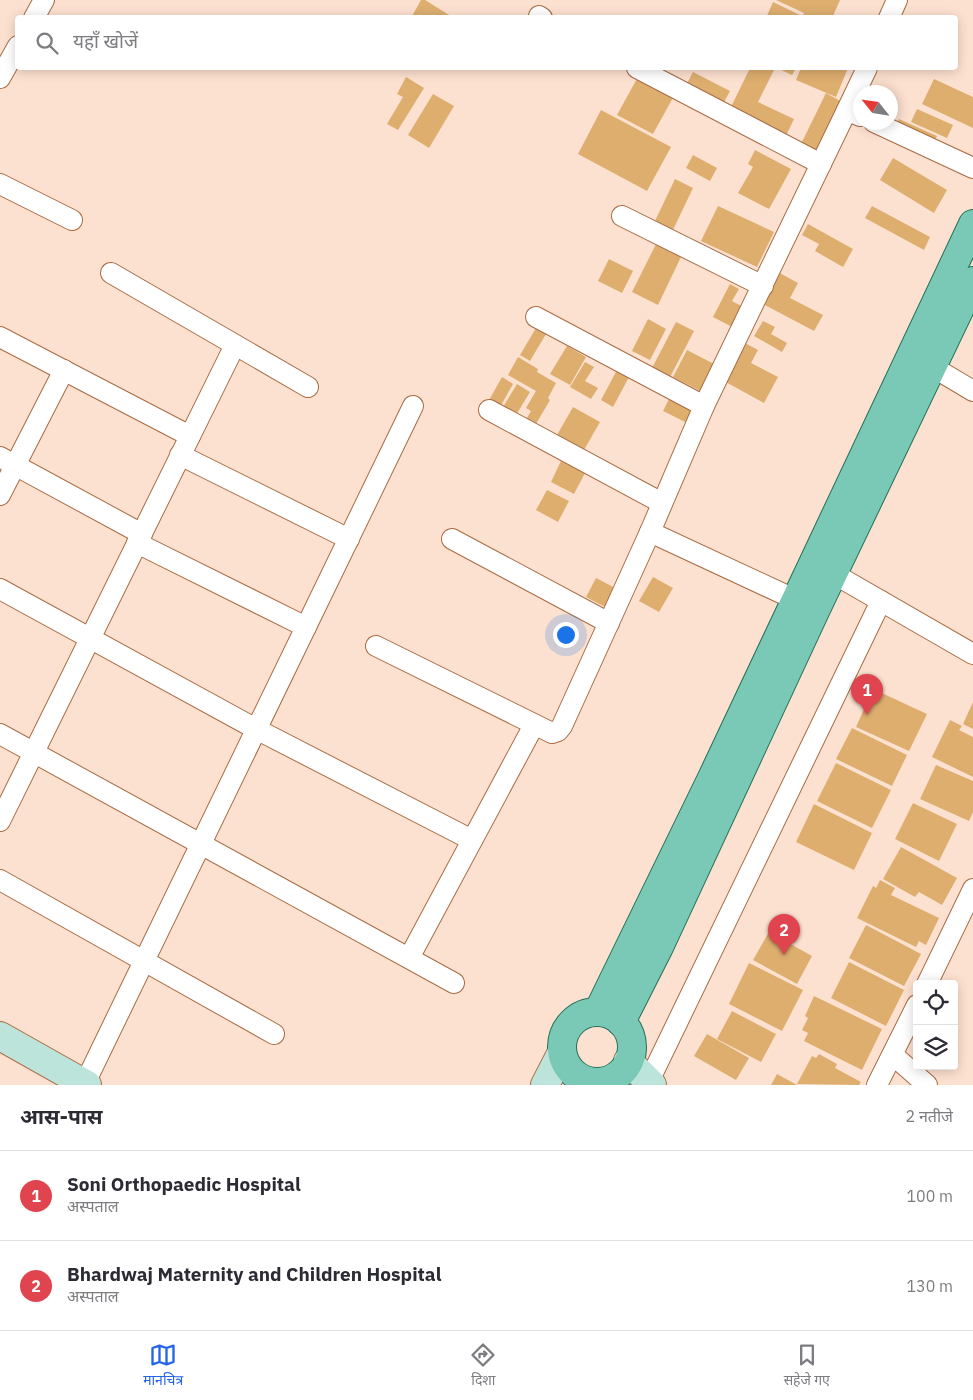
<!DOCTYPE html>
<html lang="hi">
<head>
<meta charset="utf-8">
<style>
  body { margin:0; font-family:"IBM Plex Sans","Noto Sans Devanagari",sans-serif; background:#f7f7f7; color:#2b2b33 }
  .controls { position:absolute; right:15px; bottom:15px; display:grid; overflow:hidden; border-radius:5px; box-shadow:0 2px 12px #0003 }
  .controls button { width:45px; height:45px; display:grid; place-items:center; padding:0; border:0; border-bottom:1px solid #e1e1e2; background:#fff; color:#2b2b33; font:25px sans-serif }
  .compass { position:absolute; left:853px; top:85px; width:45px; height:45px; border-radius:50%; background:#fff; box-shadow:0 2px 12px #0003; rotate:300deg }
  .you { position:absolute; left:565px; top:634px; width:18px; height:18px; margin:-12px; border:4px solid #fff; border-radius:50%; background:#1a73e8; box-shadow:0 0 0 8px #1a73e833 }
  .badge { display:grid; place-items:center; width:32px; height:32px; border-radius:50%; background:#2563eb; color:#fff; font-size:16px; font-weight:700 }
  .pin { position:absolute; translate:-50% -41px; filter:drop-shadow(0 1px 2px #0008) }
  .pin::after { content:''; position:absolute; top:26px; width:18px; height:15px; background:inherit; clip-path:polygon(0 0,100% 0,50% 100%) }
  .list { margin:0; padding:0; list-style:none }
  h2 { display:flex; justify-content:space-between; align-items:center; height:65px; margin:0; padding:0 20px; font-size:21px }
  h2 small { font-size:16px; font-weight:400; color:#7c7c81 }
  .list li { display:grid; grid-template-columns:32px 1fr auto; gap:15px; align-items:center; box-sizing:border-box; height:90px; padding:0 20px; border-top:1px solid #e1e1e2 }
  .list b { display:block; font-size:19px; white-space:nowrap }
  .list p { margin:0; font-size:16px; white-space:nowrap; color:#7c7c81 }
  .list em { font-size:16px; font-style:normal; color:#7c7c81 }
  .icon { flex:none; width:28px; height:28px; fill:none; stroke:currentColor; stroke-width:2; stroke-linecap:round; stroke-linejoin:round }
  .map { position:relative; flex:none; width:973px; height:1085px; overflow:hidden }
  .search { position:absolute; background:#fff; box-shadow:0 2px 12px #0003; left:15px; right:15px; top:15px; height:55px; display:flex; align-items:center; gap:12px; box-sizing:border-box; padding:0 18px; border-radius:5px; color:#7c7c81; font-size:19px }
  .sheet { height:245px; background:#fff }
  nav { display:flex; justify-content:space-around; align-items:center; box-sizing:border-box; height:70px; border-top:1px solid #e1e1e2; background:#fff; font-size:14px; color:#7c7c81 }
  nav a { display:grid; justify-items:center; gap:2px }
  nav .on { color:#2563eb }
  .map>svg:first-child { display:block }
</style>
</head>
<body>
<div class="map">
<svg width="973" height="1085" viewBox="0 0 973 1085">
  <rect width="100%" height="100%" fill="#fde1d0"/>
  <g fill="#deae6f">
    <path d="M 421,0 L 425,0 L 454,18 L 411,18 Z"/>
    <path d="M 776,0 L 840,0 L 832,18 L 802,18 L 804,13 Z"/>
    <path d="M 773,2 L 800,15 L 799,18 L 766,18 Z"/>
    <path d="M 750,68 L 775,68 L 758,102 L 794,119 L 785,138 L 729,111 Z"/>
    <path d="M 777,68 L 796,68 L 792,75 Z"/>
    <path d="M 801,68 L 848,68 L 836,97 L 796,80 Z"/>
    <path d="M 693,72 L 730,91 L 723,104 L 686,85 Z"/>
    <path d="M 639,75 L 675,94 L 653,134 L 617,115 Z"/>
    <path d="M 406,77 L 424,88 L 398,130 L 387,124 L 403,97 L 397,94 Z"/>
    <path d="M 934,79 L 973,97 L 973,128 L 922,104 Z"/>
    <path d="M 826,93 L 842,102 L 815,156 L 799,148 Z"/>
    <path d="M 433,94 L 454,106 L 429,148 L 408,135 Z"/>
    <path d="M 917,109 L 953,125 L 947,138 L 911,122 Z"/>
    <path d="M 601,110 L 671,147 L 647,191 L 578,154 Z"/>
    <path d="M 899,119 L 937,136 L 933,145 L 895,127 Z"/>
    <path d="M 755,150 L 791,169 L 769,209 L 738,193 L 753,167 L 748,164 Z"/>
    <path d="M 693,155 L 717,168 L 710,181 L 686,168 Z"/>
    <path d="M 893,158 L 947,190 L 934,213 L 880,180 Z"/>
    <path d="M 675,179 L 693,188 L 672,232 L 654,223 Z"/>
    <path d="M 718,206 L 774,232 L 757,267 L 701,241 Z"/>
    <path d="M 872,206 L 930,237 L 924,250 L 865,218 Z"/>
    <path d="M 808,224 L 853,249 L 843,267 L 815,251 L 819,244 L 802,235 Z"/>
    <path d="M 656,244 L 681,257 L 658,305 L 632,292 Z"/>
    <path d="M 609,259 L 633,271 L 622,293 L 598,281 Z"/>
    <path d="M 778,272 L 798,283 L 790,298 L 823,315 L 814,331 L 761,303 Z"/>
    <path d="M 730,284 L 739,289 L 732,301 L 747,309 L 736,329 L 713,317 Z"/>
    <path d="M 648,319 L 666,329 L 650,360 L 632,351 Z"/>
    <path d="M 763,321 L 775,327 L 771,334 L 787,343 L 782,352 L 754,336 Z"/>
    <path d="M 676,322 L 694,331 L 669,379 L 651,370 Z"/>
    <path d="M 536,328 L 546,334 L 530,361 L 520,355 Z"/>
    <path d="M 745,343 L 758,350 L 751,363 L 778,377 L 764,403 L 722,380 Z"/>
    <path d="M 567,346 L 586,357 L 570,385 L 550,374 Z"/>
    <path d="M 687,350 L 718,366 L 704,393 L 673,377 Z"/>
    <path d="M 518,357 L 538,369 L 537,372 L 556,383 L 548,398 L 550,400 L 533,429 L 524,423 L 531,411 L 526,408 L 536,391 L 508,375 Z"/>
    <path d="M 585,362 L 594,367 L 585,381 L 598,388 L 591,399 L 570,387 Z"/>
    <path d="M 617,370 L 629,377 L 613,407 L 601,400 Z"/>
    <path d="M 502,377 L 513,384 L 499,409 L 488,402 Z"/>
    <path d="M 517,384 L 530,392 L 513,420 L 500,412 Z"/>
    <path d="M 670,397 L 694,410 L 687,423 L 663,411 Z"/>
    <path d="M 573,407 L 600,422 L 584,450 L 557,435 Z"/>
    <path d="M 561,461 L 585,473 L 574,494 L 551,482 Z"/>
    <path d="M 547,490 L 569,501 L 558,522 L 536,510 Z"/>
    <path d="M 653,577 L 673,588 L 659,612 L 639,601 Z"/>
    <path d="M 596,578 L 621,591 L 611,610 L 586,597 Z"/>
    <path d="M 873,689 L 927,714 L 909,751 L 856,727 Z"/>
    <path d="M 973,702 L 973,729 L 963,724 Z"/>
    <path d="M 950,720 L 962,726 L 959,730 L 973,737 L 973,777 L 932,757 Z"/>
    <path d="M 852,728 L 907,755 L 892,786 L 836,759 Z"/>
    <path d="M 836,763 L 891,790 L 872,828 L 817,801 Z"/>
    <path d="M 936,765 L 973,781 L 973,812 L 969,821 L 920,799 Z"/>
    <path d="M 913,803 L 957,824 L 939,861 L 895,839 Z"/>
    <path d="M 814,804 L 872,833 L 854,870 L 796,842 Z"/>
    <path d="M 901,847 L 957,878 L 942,905 L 919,892 L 915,897 L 883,879 Z"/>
    <path d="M 880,880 L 895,888 L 891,895 L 939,918 L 926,945 L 919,941 L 916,947 L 857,918 L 873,886 L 876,888 Z"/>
    <path d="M 866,925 L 921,954 L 904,986 L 849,958 Z"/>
    <path d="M 769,932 L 812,956 L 797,984 L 753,960 Z"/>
    <path d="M 849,962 L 904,990 L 886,1026 L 831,998 Z"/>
    <path d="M 749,963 L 803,990 L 782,1031 L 729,1004 Z"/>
    <path d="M 814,996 L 882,1029 L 862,1070 L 804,1041 L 808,1033 L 802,1030 L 808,1018 L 805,1016 Z"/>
    <path d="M 732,1011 L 776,1034 L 761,1062 L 717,1039 Z"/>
    <path d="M 707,1034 L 749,1058 L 736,1080 L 694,1056 Z"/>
    <path d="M 819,1054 L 837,1064 L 835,1068 L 861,1082 L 859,1085 L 797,1084 L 812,1056 L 816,1058 Z"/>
    <path d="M 777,1074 L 797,1085 L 771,1085 Z"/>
  </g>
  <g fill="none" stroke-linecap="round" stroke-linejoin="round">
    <defs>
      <g id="street">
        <path d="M 539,16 L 542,18"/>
        <path d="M 34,18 L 44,0"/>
        <path d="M 889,18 L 897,0"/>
        <path d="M 637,68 L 821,164"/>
        <path d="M 0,78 L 18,46"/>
        <path d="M 847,110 L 867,68"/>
        <path d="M 874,122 L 973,168"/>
        <path d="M 0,184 L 72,220"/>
        <path d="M 622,216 L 763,286"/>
        <path d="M 111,273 L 308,387"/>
        <path d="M 536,317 L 704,406"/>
        <path d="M 0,337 L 190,436"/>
        <path d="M 921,360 L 973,391"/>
        <path d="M 489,410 L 662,503"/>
        <path d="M 180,455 L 349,539"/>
        <path d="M 0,457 L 142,534"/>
        <path d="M 0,495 L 64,370"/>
        <path d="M 650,532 L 807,605"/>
        <path d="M 452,539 L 609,623"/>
        <path d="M 137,543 L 306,627"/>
        <path d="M 834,574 L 973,654"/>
        <path d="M 0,589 L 256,729 L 472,840"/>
        <path d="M 376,646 L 546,730 L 552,733 L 558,731 L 562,726 L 650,532 L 704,406 L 847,110 L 860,116"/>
        <path d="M 0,734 L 454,983"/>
        <path d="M 0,821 L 235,345"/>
        <path d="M 0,880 L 274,1034"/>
        <path d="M 409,958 L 534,725"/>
        <path d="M 927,984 L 973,889"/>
        <path d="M 893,1055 L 927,1085"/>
        <path d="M 649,1081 L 881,601"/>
        <path d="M 84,1085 L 413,406"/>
        <path d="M 877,1085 L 917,1005"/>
      </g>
      <g id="secondary">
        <path d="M 0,1036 L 87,1085"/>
        <path d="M 628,1061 L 652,1085"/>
        <path d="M 545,1085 L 562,1052"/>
      </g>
      <g id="primary">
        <path d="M 598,1012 L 711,780 L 973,224"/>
        <circle cx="597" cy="1047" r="35"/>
        <path d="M 621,1022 L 659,947 L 816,609 L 973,281"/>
      </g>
    </defs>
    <use href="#street" stroke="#a96b42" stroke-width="22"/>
    <use href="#secondary" stroke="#a96b42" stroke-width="30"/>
    <use href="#primary" stroke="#236f57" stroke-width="30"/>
    <use href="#street" stroke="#fff" stroke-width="20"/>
    <use href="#secondary" stroke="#bde4db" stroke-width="28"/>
    <use href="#primary" stroke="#7ac8b6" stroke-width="28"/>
  </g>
</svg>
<div class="controls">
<button><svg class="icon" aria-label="locate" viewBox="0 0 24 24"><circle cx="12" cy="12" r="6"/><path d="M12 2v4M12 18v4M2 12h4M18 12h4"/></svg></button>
<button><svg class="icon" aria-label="layers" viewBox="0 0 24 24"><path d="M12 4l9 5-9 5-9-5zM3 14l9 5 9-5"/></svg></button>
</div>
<svg class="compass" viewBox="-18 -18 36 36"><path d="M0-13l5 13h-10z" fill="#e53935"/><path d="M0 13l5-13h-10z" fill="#7c7c81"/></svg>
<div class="you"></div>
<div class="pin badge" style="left:867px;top:715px;background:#e0444e">1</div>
<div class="pin badge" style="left:784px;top:955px;background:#e0444e">2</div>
<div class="search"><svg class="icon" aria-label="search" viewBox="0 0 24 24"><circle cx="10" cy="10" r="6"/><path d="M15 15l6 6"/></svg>यहाँ खोजें</div>
</div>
<section class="sheet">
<h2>आस-पास<small>2 नतीजे</small></h2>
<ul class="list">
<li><span class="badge" style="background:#e0444e">1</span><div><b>Soni Orthopaedic Hospital</b><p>अस्पताल</p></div><em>100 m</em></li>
<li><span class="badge" style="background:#e0444e">2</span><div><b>Bhardwaj Maternity and Children Hospital</b><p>अस्पताल</p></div><em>130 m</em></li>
</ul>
</section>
<nav>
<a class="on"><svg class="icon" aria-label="map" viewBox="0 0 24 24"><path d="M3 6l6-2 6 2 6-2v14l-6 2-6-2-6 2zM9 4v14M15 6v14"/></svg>मानचित्र</a>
<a><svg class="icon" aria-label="directions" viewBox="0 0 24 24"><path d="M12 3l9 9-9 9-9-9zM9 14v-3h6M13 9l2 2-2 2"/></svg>दिशा</a>
<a><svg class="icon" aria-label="saved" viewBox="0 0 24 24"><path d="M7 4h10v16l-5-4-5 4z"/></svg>सहेजे गए</a>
</nav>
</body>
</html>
